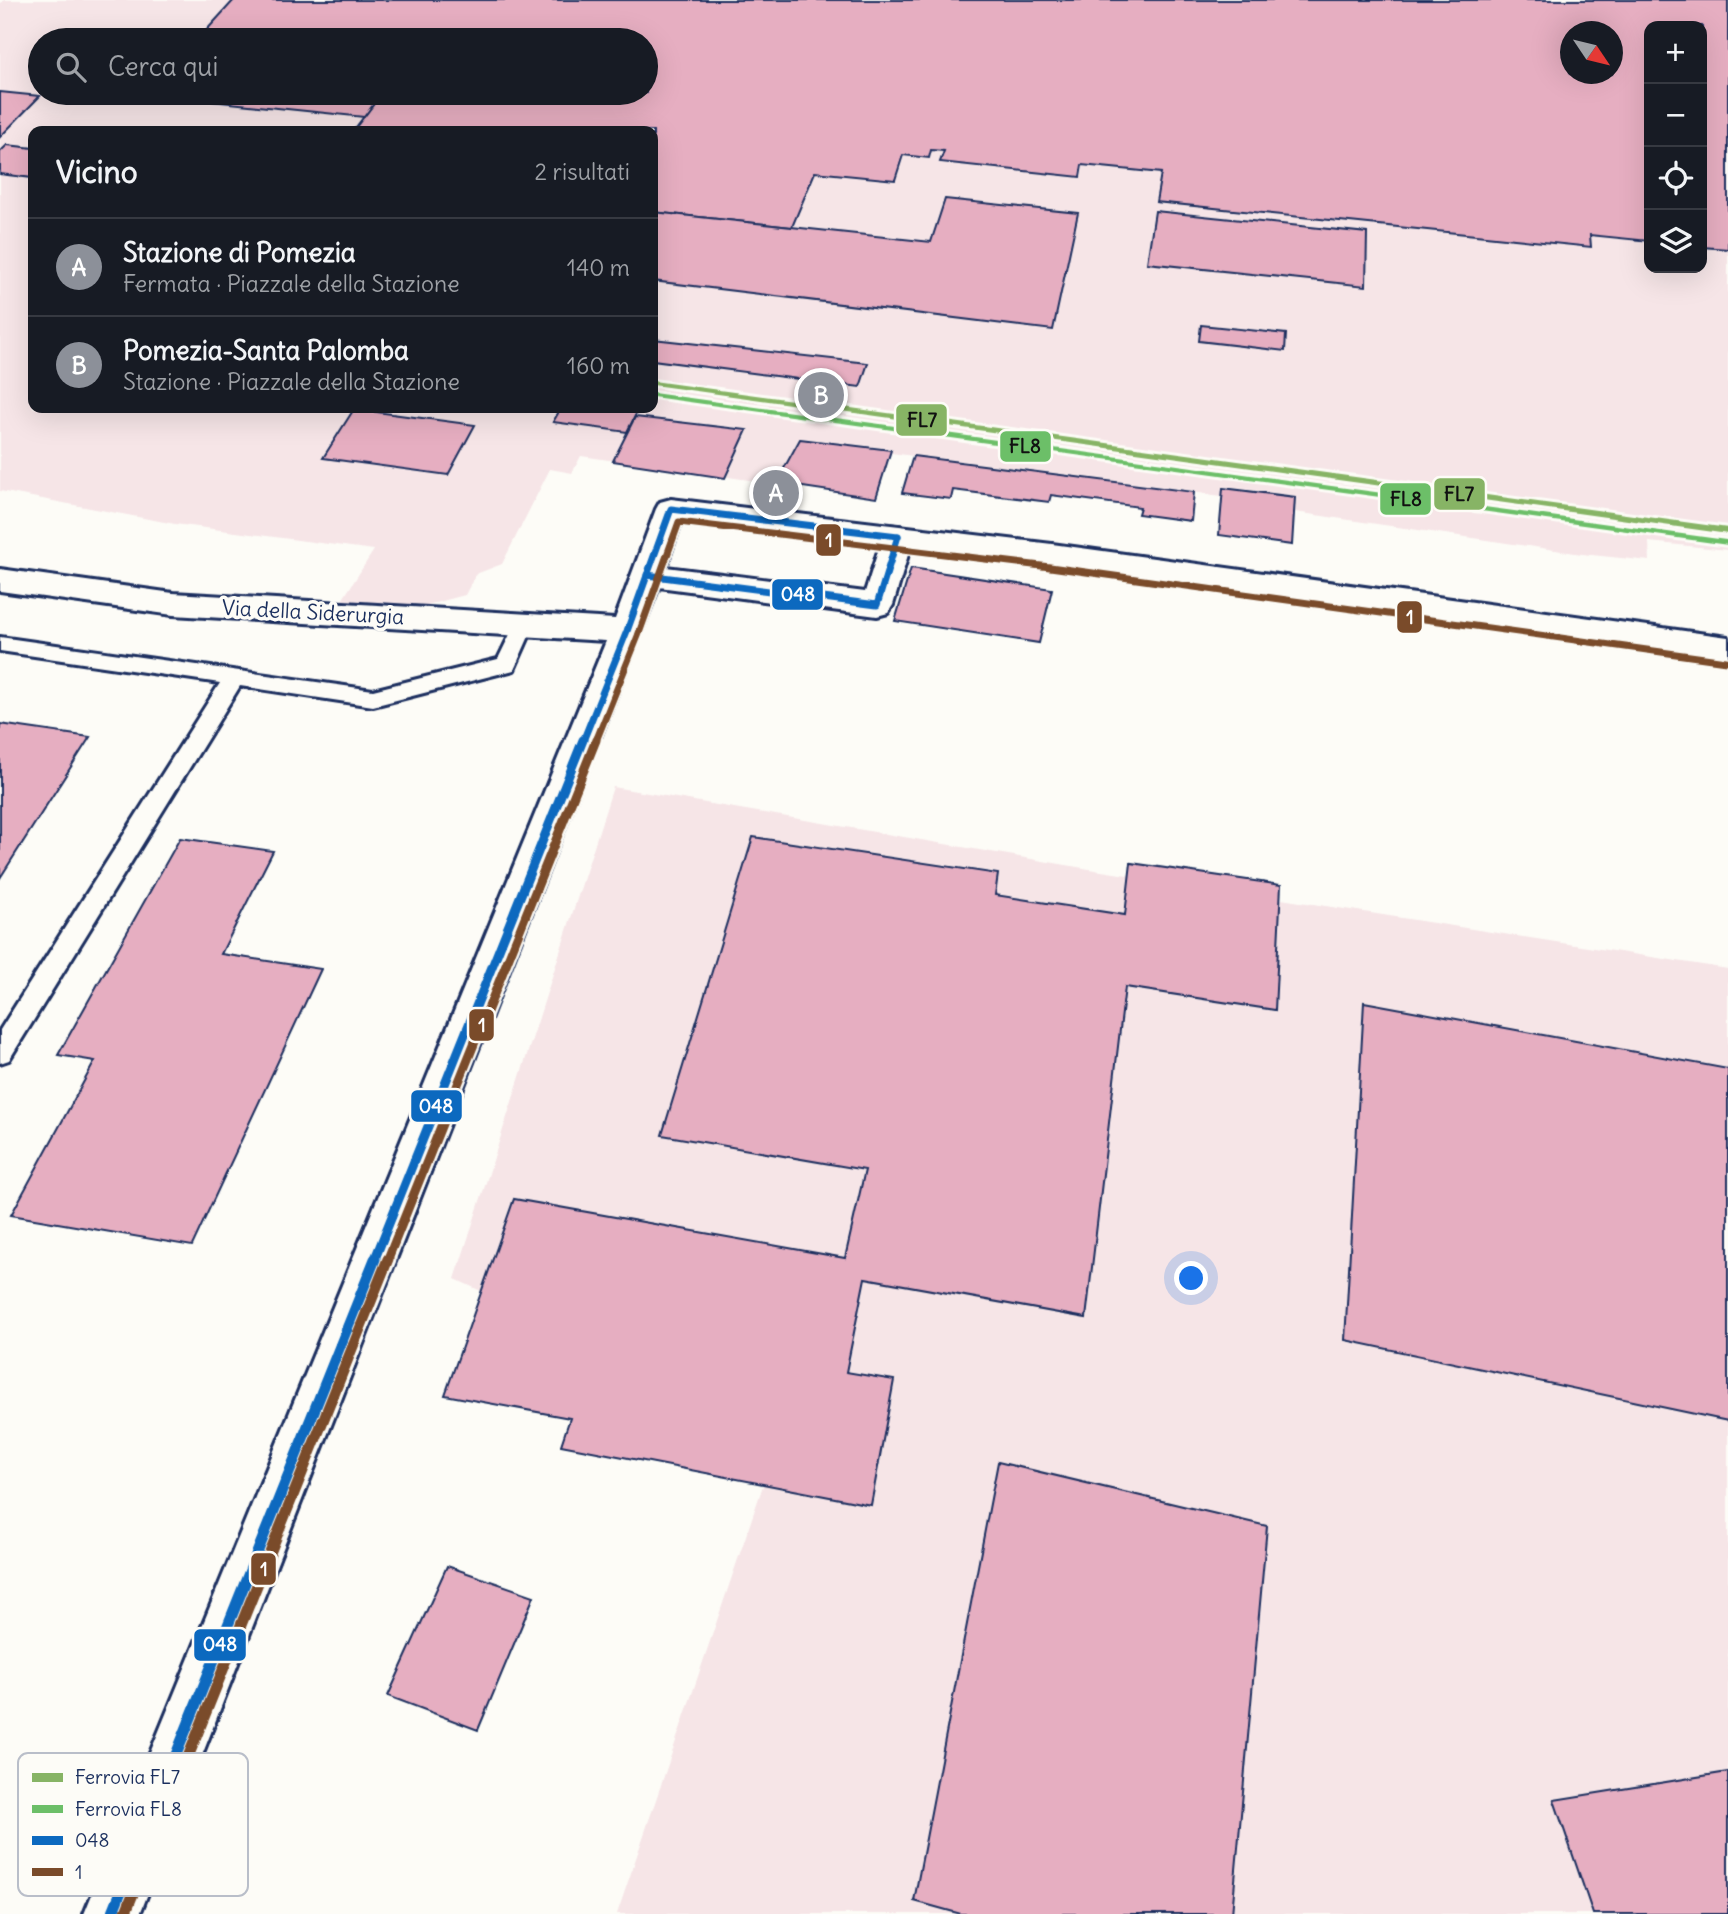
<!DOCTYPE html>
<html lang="it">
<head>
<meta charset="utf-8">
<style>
  body { margin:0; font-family:Delius,sans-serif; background:#242831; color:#f1f3f6 }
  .controls { position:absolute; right:21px; top:21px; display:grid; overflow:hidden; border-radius:14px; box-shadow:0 7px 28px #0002 }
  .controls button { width:63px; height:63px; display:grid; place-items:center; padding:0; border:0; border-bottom:2px solid #363941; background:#171b24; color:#f1f3f6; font:35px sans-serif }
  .compass { position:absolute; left:1560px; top:21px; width:63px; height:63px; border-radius:50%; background:#171b24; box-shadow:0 7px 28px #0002; rotate:125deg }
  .you { position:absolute; left:1192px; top:1279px; width:24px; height:24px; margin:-18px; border:5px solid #fff; border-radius:50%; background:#1a73e8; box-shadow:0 0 0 10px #1a73e833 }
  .badge { display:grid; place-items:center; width:46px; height:46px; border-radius:50%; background:#8c9099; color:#fff; font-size:23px; font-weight:700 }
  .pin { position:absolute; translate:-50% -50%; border:4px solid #fff; box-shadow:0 2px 7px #0006 }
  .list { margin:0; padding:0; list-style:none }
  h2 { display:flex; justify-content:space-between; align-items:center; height:91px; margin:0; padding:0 28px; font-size:30px }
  h2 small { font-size:23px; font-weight:400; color:#9ea1a6 }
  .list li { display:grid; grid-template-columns:46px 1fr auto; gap:21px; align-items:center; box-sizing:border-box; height:98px; padding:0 28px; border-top:2px solid #363941 }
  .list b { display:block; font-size:26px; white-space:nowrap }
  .list p { margin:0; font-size:23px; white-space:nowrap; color:#9ea1a6 }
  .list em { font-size:23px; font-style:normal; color:#9ea1a6 }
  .icon { flex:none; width:38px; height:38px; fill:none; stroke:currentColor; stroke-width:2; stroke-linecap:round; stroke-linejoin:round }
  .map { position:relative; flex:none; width:1728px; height:1914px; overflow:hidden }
  .search { position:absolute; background:#171b24; box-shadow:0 7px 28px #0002; left:28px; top:28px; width:630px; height:77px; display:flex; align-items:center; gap:18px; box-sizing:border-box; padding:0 24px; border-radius:38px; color:#9ea1a6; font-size:26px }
  .panel { position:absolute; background:#171b24; box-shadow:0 7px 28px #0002; left:28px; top:126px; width:630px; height:287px; border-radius:14px }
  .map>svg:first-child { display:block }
</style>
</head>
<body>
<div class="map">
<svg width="1728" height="1914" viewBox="0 0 1728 1914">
  <rect width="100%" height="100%" fill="#fdfcf7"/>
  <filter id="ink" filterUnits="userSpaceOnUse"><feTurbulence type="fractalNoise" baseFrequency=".0143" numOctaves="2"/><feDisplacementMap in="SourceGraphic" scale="14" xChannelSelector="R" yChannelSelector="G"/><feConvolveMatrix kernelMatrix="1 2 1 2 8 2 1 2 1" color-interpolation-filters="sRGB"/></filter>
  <g filter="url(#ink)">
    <g fill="#f6e5e7" fill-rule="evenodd">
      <path d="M 4,0 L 1728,0 L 1728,550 L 1649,542 L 1650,561 L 1582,554 L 1295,512 L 1294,497 L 1223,488 L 1222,496 L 891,453 L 876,498 L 581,456 L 572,473 L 550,469 L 502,564 L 476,574 L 465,595 L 412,609 L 339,605 L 374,550 L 175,524 L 0,491 L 0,4 ZM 1649,26 L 1702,26 L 1702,268 L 1649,268 ZM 1570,32 L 1612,32 L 1612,74 L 1570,74 ZM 40,40 L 646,40 L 646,93 L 40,93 ZM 33,131 L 653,131 L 653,408 L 33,408 Z"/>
      <path d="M 613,787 L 1095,870 L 1728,969 L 1728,1914 L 617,1914 L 782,1430 L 455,1279 Z"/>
    </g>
    <g fill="#e6aec1" stroke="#1b2f5e" stroke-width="2" fill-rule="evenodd">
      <path d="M 234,0 L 1728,0 L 1728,249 L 1702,247 L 1702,26 L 1649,26 L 1649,241 L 1590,235 L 1591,247 L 1156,202 L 1161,173 L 1082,165 L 1080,177 L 940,162 L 944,151 L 931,150 L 929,158 L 903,155 L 895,180 L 815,172 L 792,227 L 653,212 L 653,131 L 353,131 L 382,93 L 646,93 L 646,40 L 280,40 L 204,33 ZM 1570,32 L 1612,32 L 1612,74 L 1570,74 Z"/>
      <path d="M 0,92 L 40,96 L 0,137 Z"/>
      <path d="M 166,93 L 217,93 L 210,101 L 163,96 Z"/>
      <path d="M 217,93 L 382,93 L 364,117 L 210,101 Z"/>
      <path d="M 7,145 L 33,148 L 33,178 L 0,174 L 0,152 Z"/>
      <path d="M 945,199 L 1078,213 L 1053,330 L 653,281 L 653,212 L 931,242 Z"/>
      <path d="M 1155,211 L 1367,233 L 1366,286 L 1147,263 Z"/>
      <path d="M 1201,325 L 1286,334 L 1285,351 L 1199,341 Z"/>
      <path d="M 653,339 L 868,363 L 860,387 L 653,360 Z"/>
      <path d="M 561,408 L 639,408 L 627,432 L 553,422 Z"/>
      <path d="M 354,409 L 475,425 L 448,475 L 323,458 Z"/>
      <path d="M 635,417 L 747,430 L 725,478 L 613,461 Z"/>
      <path d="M 800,439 L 891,450 L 876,498 L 776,483 Z"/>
      <path d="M 913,456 L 1194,492 L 1191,521 L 1138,514 L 1140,507 L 1051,495 L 1049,502 L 953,490 L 951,499 L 902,493 Z"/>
      <path d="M 1223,488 L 1295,497 L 1292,545 L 1219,535 Z"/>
      <path d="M 911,568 L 1052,589 L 1039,643 L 895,621 Z"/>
      <path d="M 0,724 L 90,737 L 0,878 Z"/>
      <path d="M 753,837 L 998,874 L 995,895 L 1125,915 L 1131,863 L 1281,885 L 1275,1010 L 1125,987 L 1086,1318 L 865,1278 L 846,1372 L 894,1380 L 871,1505 L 561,1445 L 570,1418 L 445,1395 L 514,1199 L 845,1258 L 865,1170 L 662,1135 Z"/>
      <path d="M 180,838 L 273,851 L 221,954 L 321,969 L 192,1246 L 11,1215 L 95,1061 L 58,1055 Z"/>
      <path d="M 1364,1002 L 1728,1069 L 1728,1421 L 1345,1340 Z"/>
      <path d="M 998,1462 L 1267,1526 L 1232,1914 L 961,1914 L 914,1901 Z"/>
      <path d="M 447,1566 L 534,1596 L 478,1730 L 388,1696 Z"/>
      <path d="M 1728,1772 L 1728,1914 L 1593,1914 L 1554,1800 Z"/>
    </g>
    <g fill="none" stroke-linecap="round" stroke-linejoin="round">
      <defs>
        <path id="service" d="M 524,618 L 531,620 L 534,625 L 514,670 L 373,706 L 240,686 L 9,1060 L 0,1063 L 0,1030 L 220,683 L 0,651 L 0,637 L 373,690 L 498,659 L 517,620 Z"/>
        <path id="minor" d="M 671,499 L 1052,544 L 1728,637 L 1728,661 L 1052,566 L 910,548 L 893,605 L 888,613 L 877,616 L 659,587 L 140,1914 L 84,1914 L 606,641 L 173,615 L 0,591 L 0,569 L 173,593 L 615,619 L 656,509 L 660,502 ZM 682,520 L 880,545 L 865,592 L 666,567 Z"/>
      </defs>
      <use href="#service" stroke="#1b2f5e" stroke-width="6"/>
      <use href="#minor" stroke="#1b2f5e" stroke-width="6"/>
      <use href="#service" fill="#fdfcf7" fill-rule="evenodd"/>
      <use href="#minor" fill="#fdfcf7" fill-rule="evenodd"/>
      <defs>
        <g id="bus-1-far2">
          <path d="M 647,575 L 877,605 L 898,536"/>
          <path d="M 583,741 L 627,631 L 671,509 L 898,536"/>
        </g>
        <path id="bus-1-far1" d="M 374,1261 L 583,740"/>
        <path id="bus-1" d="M 112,1914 L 375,1259"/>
        <path id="bus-2-far2" d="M 596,741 L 638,636 L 679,522 L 1050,567 L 1726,661"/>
        <path id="bus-2-far1" d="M 387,1261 L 596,740"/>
        <path id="bus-2" d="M 125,1914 L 388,1259"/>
      </defs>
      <use href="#bus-1-far2" stroke="#fdfcf7" stroke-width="11"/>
      <use href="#bus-1-far1" stroke="#fdfcf7" stroke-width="14"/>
      <use href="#bus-1" stroke="#fdfcf7" stroke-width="17"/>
      <use href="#bus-2-far2" stroke="#fdfcf7" stroke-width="11"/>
      <use href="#bus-2-far1" stroke="#fdfcf7" stroke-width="14"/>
      <use href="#bus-2" stroke="#fdfcf7" stroke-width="17"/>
      <use href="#bus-1-far2" stroke="#0c69bf" stroke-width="7"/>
      <use href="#bus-1-far1" stroke="#0c69bf" stroke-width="9"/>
      <use href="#bus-1" stroke="#0c69bf" stroke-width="11"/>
      <use href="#bus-2-far2" stroke="#7a4b2a" stroke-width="7"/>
      <use href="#bus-2-far1" stroke="#7a4b2a" stroke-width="9"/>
      <use href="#bus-2" stroke="#7a4b2a" stroke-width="11"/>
      <defs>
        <path id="rail-1" d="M 653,381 L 1728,528 L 1728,534 L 653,385 Z"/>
        <path id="rail-2" d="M 653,393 L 1726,540 L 1728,541 L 1728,545 L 653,397 Z"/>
      </defs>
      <use href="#rail-1" stroke="#fdfcf7" stroke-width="6"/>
      <use href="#rail-2" stroke="#fdfcf7" stroke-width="6"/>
      <use href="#rail-1" fill="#87b465" fill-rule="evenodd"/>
      <use href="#rail-2" fill="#6cbf68" fill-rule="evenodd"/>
    </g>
  </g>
  <g text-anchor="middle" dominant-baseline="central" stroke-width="7" stroke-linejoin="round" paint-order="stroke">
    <g font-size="21" fill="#1b2f5e" stroke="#fdfcf7">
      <text transform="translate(313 612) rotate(3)">Via della Siderurgia</text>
    </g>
  </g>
  <rect x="18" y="1753" width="230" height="143" rx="10" fill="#fdfcf7" stroke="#b9bec9" stroke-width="2"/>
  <rect x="32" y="1773" width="31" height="9" fill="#87b465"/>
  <rect x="32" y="1805" width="31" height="8" fill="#6cbf68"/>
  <rect x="32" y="1836" width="31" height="9" fill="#0c69bf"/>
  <rect x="32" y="1868" width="31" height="8" fill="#7a4b2a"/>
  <g font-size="19" fill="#1b2f5e">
    <text x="75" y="1784">Ferrovia FL7</text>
    <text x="75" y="1816">Ferrovia FL8</text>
    <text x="75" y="1847">048</text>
    <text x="75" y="1879">1</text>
  </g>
  <g stroke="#fdfcf7" stroke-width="2.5">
    <rect x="895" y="403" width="53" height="34" rx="7" fill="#87b465"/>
    <rect x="999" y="430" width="53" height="33" rx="7" fill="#6cbf68"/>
    <rect x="1433" y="477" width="53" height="34" rx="7" fill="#87b465"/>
    <rect x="1379" y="482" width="53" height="34" rx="7" fill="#6cbf68"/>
    <rect x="815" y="523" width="27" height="34" rx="7" fill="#7a4b2a"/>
    <rect x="771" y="578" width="53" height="33" rx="7" fill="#0c69bf"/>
    <rect x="1396" y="600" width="27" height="34" rx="7" fill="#7a4b2a"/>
    <rect x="468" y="1008" width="27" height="34" rx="7" fill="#7a4b2a"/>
    <rect x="410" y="1089" width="53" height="34" rx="7" fill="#0c69bf"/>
    <rect x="250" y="1552" width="27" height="34" rx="7" fill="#7a4b2a"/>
    <rect x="193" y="1628" width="54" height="34" rx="7" fill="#0c69bf"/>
  </g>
  <g font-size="19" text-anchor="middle" font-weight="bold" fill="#fff">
    <text x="829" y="547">1</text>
    <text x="798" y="601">048</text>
    <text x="1410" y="624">1</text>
    <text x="482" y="1032">1</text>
    <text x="436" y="1113">048</text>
    <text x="264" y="1576">1</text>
    <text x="220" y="1651">048</text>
  </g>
  <g font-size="19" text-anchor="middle" font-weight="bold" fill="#111">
    <text x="922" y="427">FL7</text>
    <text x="1025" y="453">FL8</text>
    <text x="1459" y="501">FL7</text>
    <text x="1406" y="506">FL8</text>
  </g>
</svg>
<div class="controls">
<button>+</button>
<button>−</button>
<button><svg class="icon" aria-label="locate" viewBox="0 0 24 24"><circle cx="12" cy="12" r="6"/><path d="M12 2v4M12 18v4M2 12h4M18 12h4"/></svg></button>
<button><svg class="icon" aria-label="layers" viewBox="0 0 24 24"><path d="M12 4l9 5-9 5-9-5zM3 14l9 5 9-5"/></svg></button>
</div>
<svg class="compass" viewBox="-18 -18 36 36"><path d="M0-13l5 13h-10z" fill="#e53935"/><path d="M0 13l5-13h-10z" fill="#9ea1a6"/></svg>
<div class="you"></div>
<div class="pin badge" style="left:776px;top:493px">A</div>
<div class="pin badge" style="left:821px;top:395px">B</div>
<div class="search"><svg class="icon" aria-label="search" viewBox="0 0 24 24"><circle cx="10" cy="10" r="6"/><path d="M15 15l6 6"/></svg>Cerca qui</div>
<section class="panel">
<h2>Vicino<small>2 risultati</small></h2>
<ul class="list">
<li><span class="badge">A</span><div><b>Stazione di Pomezia</b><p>Fermata · Piazzale della Stazione</p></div><em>140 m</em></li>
<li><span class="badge">B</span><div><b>Pomezia-Santa Palomba</b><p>Stazione · Piazzale della Stazione</p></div><em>160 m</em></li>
</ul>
</section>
</div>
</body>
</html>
